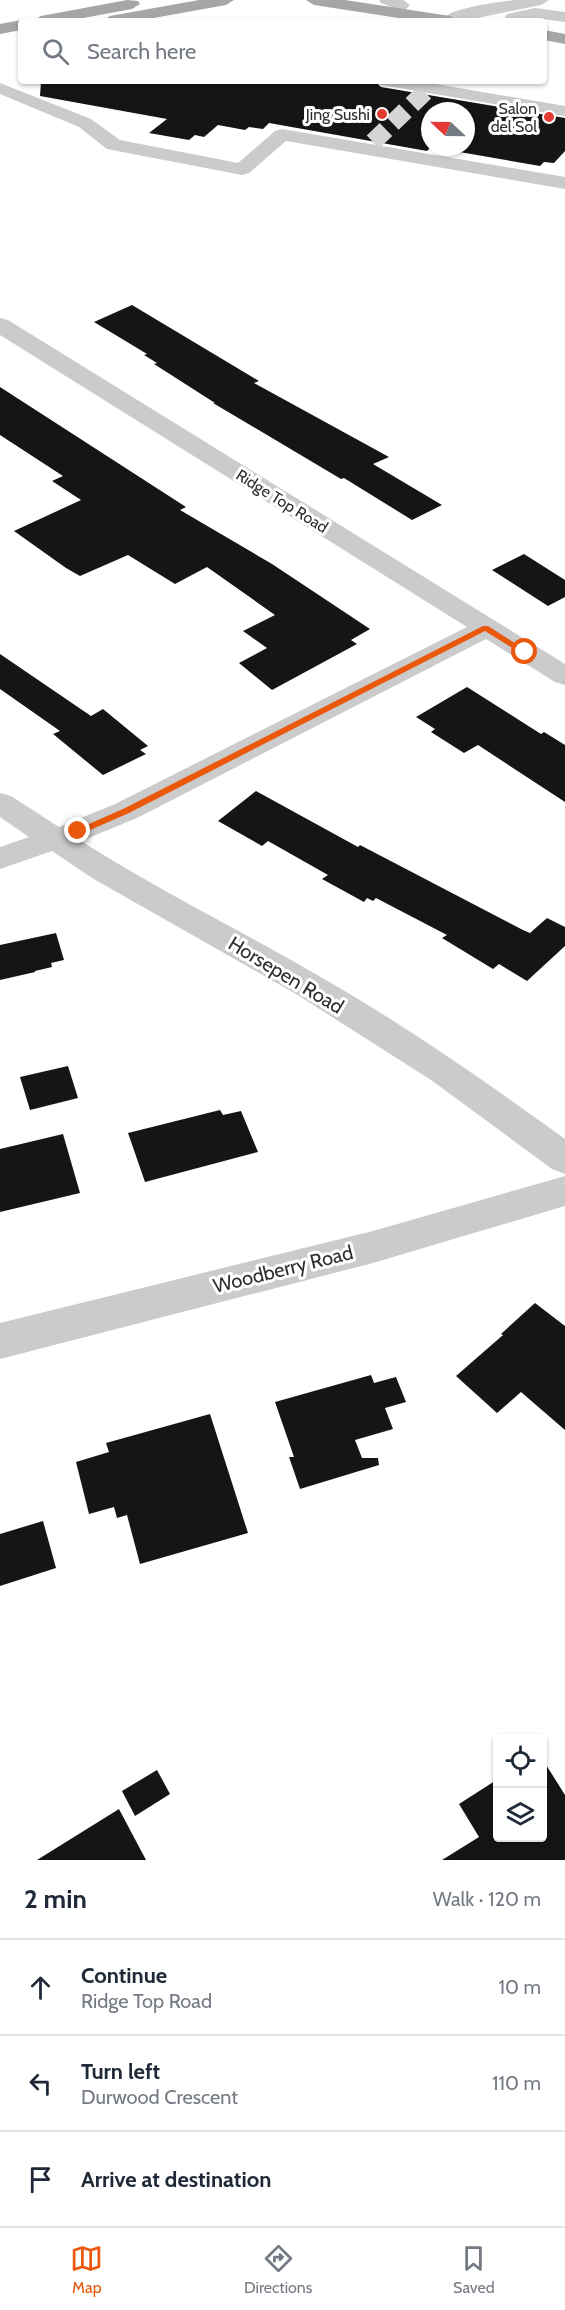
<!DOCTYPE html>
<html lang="en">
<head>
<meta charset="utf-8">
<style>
  body { margin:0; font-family:Cabin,sans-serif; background:#f2f2f3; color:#1f2937 }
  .controls { position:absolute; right:18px; bottom:18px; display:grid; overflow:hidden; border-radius:6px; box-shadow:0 2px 4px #0004 }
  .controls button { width:54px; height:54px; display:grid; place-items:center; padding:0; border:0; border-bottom:2px solid #e0e1e3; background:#fff; color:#1f2937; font:30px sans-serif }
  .compass { position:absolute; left:421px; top:102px; width:54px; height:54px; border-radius:50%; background:#fff; box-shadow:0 2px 4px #0004; rotate:292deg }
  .stop { position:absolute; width:18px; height:18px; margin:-14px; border:4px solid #ea580c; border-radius:50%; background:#fff }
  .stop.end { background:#ea580c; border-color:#fff; box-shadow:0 2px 6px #0008 }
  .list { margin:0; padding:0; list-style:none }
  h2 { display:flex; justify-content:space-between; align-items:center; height:78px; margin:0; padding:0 24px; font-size:26px }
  h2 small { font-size:20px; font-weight:400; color:#747a83 }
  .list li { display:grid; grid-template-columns:39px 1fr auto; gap:18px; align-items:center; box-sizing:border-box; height:96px; padding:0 24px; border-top:2px solid #e0e1e3 }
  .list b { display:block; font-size:22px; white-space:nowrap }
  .list p { margin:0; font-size:20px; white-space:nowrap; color:#747a83 }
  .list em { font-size:20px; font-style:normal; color:#747a83 }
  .icon { flex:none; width:33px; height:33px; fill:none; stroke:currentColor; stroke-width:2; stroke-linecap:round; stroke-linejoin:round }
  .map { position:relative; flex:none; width:565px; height:1860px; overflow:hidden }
  .search { position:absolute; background:#fff; box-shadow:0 2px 4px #0004; left:18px; right:18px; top:18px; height:66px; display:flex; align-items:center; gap:15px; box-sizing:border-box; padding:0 21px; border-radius:6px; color:#747a83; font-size:22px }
  .sheet { height:366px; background:#fff }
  nav { display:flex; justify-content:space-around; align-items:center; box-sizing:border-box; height:84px; border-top:2px solid #e0e1e3; background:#fff; font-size:16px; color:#747a83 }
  nav a { display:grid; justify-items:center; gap:3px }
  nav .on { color:#ea580c }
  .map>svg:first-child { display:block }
</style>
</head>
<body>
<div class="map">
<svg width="565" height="1860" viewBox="0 0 565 1860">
  <rect width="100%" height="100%" fill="#fff"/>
  <g fill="#151515" fill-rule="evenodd">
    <path d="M 41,81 L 363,81 L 377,83 L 381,87 L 565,118 L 565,151 L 554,163 L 544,162 L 540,166 L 431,147 L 427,151 L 269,123 L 263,129 L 249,127 L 245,130 L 218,125 L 204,137 L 195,135 L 189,140 L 149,133 L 167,119 L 40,96 ZM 430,111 L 466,111 L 466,147 L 430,147 Z"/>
    <path d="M 132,305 L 259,381 L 254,383 L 389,457 L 373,464 L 442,505 L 412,520 L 344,478 L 341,479 L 213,403 L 215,403 L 154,364 L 157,363 L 144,355 L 147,354 L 94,322 Z"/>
    <path d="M 0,387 L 186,507 L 180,510 L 272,564 L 370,629 L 351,640 L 357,644 L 272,690 L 239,663 L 267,648 L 243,631 L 275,615 L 207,567 L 175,584 L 128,555 L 80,576 L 66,568 L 14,531 L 81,500 L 52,481 L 63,476 L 0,435 Z"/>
    <path d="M 524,554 L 565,580 L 565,597 L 548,606 L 492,570 Z"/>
    <path d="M 0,654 L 91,716 L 103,709 L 148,746 L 140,750 L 146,754 L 103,775 L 53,734 L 60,731 L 0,689 Z"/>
    <path d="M 467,687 L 541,734 L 544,732 L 565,745 L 565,802 L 478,745 L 464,753 L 431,732 L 435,729 L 416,717 Z"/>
    <path d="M 256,791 L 358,847 L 360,845 L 523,930 L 530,933 L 547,918 L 565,927 L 565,946 L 527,981 L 499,964 L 493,969 L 442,938 L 447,935 L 376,898 L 373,901 L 367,898 L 364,902 L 322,879 L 328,875 L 268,841 L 262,846 L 218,821 Z"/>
    <path d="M 56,933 L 64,960 L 51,963 L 52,967 L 35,971 L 35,972 L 0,980 L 0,945 Z"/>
    <path d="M 68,1066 L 78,1098 L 30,1110 L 20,1077 Z"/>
    <path d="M 220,1110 L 223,1115 L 241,1111 L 258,1152 L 145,1182 L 128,1133 Z"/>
    <path d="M 63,1134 L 80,1193 L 0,1212 L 0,1149 Z"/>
    <path d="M 535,1303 L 565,1326 L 565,1430 L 521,1392 L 497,1413 L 456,1376 L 503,1335 L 501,1334 Z"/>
    <path d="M 371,1375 L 374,1383 L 396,1377 L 406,1402 L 385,1408 L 393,1429 L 355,1440 L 362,1458 L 378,1458 L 379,1465 L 300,1489 L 289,1457 L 294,1457 L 275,1402 Z"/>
    <path d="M 210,1414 L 248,1533 L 140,1564 L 127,1515 L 117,1518 L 114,1507 L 89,1514 L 76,1462 L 109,1452 L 106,1443 Z"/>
    <path d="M 43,1521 L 56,1568 L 0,1586 L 0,1534 Z"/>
    <path d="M 543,1760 L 565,1795 L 565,1860 L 442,1860 L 479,1837 L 459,1804 L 498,1779 L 498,1838 L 543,1838 Z"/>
    <path d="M 157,1770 L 170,1794 L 135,1816 L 122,1791 Z"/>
    <path d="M 119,1809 L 146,1860 L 37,1860 Z"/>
  </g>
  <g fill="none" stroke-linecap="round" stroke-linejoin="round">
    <path stroke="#d5d5d5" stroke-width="18" stroke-dasharray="18 9" stroke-linecap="butt" d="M 373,142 L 426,91"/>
    <g fill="#cbcbcb" fill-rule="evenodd">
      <path d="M 379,0 L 403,0 L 410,5 L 401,15 L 395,17 L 387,12 L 391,7 L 381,3 Z"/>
      <path d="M 514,0 L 549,0 L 541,5 L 463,21 L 440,21 C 451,7 496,3 514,0 Z"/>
      <path d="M 535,8 L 565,12 L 565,22 L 535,18 L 509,21 L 505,17 L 507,14 Z"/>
      <path d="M 378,81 L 418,81 L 565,106 L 565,116 L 387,86 L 381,85 Z"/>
      <path d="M 0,83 L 91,119 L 120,140 L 238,163 L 275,131 L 282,129 L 565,177 L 565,189 L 286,141 L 249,173 L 242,175 L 107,149 L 79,127 L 0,94 Z"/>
      <path d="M 0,318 L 8,320 L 565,664 L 565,685 L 555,682 L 486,639 L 137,818 L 81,841 C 158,890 240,930 319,976 C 405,1025 485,1081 565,1139 L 565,1174 L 552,1169 L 431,1080 L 296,994 L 92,878 L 52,851 L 0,869 L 0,847 L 29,837 L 0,817 L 0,793 L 11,796 L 59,827 L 115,804 L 467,627 L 0,335 Z"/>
      <path d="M 565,1176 L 565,1206 L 373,1263 L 0,1359 L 0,1323 L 373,1231 Z"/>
    </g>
    <g fill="#a6a6a6" fill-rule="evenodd">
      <path d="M 127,0 L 138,1 L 140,4 L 132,9 L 67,21 L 33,21 L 41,16 Z"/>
      <path d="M 199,0 L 234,0 L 226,5 L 137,21 L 102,21 L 110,16 Z"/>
      <path d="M 306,0 L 345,0 L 450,16 L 458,21 L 418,21 L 314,5 Z"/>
      <path d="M 21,20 L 25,21 L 21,21 L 21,30 L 0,34 L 0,24 Z"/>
      <path d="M 544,30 L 565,34 L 565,44 L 544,40 Z"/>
    </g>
  </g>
  <path fill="#ea580c" d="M 483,626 L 488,626 L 529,652 L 522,654 L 485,631 L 129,813 L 81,834 L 73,831 L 123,809 Z"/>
  <g fill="#e43b31" stroke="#fff" stroke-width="2">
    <circle cx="382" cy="114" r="6"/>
    <circle cx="549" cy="117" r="6"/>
  </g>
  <g text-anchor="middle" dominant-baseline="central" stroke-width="6" stroke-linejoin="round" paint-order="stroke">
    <g font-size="16" fill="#2e2e2e" stroke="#fff" text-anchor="end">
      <text x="537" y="108">Salon<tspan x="537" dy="18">del Sol</tspan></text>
      <text x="370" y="114">Jing Sushi</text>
    </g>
    <g font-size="16" fill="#2e2e2e" stroke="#fff">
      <text transform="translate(282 501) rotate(32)">Ridge Top Road</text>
    </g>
    <g font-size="20" fill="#2e2e2e" stroke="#fff">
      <text transform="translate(286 975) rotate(31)">Horsepen Road</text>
      <text transform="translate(283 1269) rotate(-14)">Woodberry Road</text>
    </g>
  </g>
</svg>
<div class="controls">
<button><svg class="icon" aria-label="locate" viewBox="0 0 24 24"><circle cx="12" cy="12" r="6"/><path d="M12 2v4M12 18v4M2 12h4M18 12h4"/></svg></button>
<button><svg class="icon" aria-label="layers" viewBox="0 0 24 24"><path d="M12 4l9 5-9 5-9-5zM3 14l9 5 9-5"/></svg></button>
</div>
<svg class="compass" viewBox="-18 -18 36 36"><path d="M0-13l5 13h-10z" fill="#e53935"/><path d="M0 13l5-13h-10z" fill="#747a83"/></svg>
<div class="stop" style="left:525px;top:652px"></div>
<div class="stop end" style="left:78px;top:831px"></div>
<div class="search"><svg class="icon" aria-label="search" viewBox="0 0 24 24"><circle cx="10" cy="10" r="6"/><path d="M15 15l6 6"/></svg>Search here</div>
</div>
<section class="sheet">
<h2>2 min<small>Walk · 120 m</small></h2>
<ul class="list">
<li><svg class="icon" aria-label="ahead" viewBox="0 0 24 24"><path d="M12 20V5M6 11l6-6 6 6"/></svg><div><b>Continue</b><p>Ridge Top Road</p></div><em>10 m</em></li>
<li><svg class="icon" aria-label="left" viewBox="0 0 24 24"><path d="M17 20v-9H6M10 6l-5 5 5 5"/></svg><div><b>Turn left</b><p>Durwood Crescent</p></div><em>110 m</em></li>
<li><svg class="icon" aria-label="arrive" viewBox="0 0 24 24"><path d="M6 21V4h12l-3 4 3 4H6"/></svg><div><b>Arrive at destination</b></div></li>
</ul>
</section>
<nav>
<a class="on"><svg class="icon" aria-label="map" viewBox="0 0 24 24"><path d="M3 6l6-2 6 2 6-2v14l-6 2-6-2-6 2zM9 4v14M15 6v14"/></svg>Map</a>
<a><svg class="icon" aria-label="directions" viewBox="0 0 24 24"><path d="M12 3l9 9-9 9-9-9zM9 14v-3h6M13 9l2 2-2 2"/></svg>Directions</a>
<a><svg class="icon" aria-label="saved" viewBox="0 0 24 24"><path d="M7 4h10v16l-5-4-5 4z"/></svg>Saved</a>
</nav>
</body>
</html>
